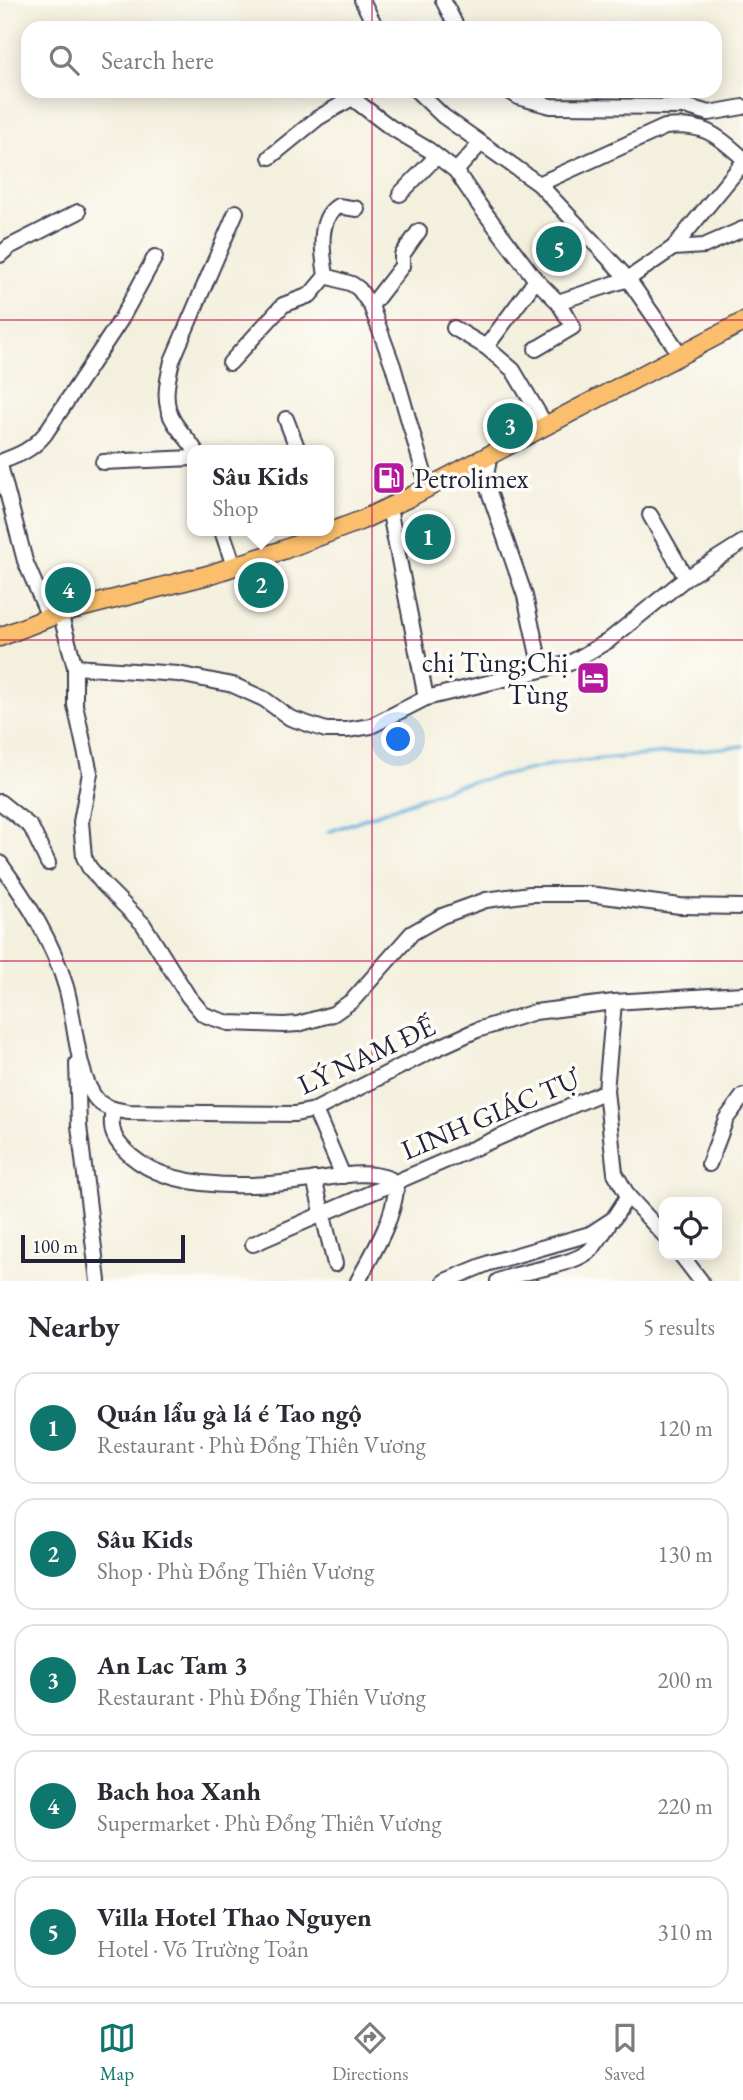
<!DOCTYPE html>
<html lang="en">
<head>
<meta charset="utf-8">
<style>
  body { margin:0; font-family:"EB Garamond",serif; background:#f7f7f7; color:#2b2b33 }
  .controls { position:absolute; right:21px; bottom:21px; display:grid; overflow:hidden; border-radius:14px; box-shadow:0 4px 18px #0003 }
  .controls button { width:63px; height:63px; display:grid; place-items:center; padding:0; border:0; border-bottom:2px solid #e1e1e2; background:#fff; color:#2b2b33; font:35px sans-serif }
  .scale { position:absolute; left:21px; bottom:18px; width:164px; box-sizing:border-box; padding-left:7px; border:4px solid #22223b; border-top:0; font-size:19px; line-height:24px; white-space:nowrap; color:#22223b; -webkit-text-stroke:5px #fdfcf7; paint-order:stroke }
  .you { position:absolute; left:399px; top:740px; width:24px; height:24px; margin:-18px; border:5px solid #fff; border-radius:50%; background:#1a73e8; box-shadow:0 0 0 10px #1a73e833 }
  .badge { display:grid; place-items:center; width:46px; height:46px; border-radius:50%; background:#0f766e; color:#fff; font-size:23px; font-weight:700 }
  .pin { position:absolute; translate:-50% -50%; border:4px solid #fff; box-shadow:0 2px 7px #0006 }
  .popup { position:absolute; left:187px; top:445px; width:147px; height:91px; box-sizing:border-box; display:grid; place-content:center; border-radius:14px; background:#fff; filter:drop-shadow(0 2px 5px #0005); font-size:23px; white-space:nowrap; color:#7c7c81 }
  .popup b { font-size:26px; color:#2b2b33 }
  .popup::after { content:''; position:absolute; left:50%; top:100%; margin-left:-14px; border:14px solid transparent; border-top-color:#fff }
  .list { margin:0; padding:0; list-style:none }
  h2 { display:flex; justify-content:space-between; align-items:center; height:91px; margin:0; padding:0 28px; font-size:30px }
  h2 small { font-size:23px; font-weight:400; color:#7c7c81 }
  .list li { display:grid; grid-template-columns:46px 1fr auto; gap:21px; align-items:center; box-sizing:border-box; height:112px; margin:0 14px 14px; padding:0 14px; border:2px solid #e1e1e2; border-radius:21px }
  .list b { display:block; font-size:26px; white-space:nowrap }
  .list p { margin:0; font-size:23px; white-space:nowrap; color:#7c7c81 }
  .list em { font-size:23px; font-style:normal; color:#7c7c81 }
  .icon { flex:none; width:38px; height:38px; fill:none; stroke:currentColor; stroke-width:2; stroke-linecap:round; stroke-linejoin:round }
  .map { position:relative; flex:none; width:743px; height:1281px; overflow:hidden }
  .search { position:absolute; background:#fff; box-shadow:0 4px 18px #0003; left:21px; right:21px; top:21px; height:77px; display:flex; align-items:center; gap:18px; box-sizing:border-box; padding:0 24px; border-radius:21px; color:#7c7c81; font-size:26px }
  .sheet { height:721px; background:#fff }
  nav { display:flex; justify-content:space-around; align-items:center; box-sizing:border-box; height:98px; border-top:2px solid #e1e1e2; background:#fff; font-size:19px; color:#7c7c81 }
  nav a { display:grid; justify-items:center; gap:4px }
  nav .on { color:#0f766e }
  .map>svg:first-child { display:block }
</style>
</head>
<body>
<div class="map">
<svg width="743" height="1281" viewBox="0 0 743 1281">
  <rect width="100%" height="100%" fill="#fdfcf7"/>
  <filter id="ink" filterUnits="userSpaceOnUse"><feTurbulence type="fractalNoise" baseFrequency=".0143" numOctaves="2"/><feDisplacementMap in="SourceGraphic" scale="14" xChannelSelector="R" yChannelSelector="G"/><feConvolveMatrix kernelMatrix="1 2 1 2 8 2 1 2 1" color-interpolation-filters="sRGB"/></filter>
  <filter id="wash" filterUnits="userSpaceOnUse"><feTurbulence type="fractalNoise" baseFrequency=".00686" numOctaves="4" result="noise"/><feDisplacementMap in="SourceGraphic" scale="28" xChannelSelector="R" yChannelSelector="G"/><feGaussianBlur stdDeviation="1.57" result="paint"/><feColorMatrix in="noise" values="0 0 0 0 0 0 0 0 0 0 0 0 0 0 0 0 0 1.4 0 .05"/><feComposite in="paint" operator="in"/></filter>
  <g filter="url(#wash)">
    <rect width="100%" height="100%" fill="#f4f0de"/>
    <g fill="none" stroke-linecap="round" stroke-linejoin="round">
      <path stroke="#5facd8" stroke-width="3.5" d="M 328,832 L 457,785 L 561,763 L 743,746"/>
    </g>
  </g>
  <g filter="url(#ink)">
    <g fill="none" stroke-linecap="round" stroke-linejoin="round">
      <defs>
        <g id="minor">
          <path d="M 362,0 L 376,28"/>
          <path d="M 443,0 L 457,28"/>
          <path d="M 417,91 L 443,116 L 539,184 L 628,279 L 680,354"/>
          <path d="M 509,91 L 518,97 L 551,106 L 688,107 L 709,113 L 743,107"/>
          <path d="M 270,157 L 318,118 L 352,98 L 390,127 L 429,150 L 456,171 L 479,205 L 536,280 L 558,302 L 628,279 L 673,248 L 743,163"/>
          <path d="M 456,171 L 481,143"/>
          <path d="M 539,184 L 665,127 C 704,123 715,134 743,158"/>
          <path d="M 400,194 L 436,157"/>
          <path d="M 673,248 L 704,246 L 743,229"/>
          <path d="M 0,255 L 9,247 L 78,212"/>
          <path d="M 326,276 L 352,284 L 359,289 L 371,306 L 393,366 L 428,487"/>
          <path d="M 371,306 L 402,266 L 402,255 L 419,231"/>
          <path d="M 454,328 L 486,347 L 513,370 L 546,426"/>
          <path d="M 486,347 L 536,280"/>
          <path d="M 536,349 L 573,327 L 558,302"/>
          <path d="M 230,363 L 283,305 L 310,295 L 326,276 C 323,255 316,219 338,206 L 357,209"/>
          <path d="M 286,419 L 298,450"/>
          <path d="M 195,450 C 189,440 180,432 174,422 C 162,403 167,382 172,361 L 236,212"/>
          <path d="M 490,455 L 485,480 L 525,596 L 541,669"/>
          <path d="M 0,462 C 19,455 32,450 45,434 L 120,321 L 155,257"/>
          <path d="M 103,462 L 193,458"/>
          <path d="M 0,465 L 25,561 L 49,617"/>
          <path d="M 389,508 L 426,698"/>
          <path d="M 650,515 L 686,578"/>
          <path d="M 222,531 L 234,566"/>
          <path d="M 60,613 L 75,667 L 75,705 L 90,773 L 81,822 L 84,857 L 89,867 L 104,885 L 143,924 L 188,996 L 203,1014 L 210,1017 L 229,1023 L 284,1025 L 298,1024 L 333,1014 L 353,1000 L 412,933 L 442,916 L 486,900 L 530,894 L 589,894 L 680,906 L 743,907"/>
          <path d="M 75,667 L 178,674 L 233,685 L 264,699 L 290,718 L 326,730 L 347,730 L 371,726 L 426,698 L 570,663 L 608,641 L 686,578 L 743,542"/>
          <path d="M 0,802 L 31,827 L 48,863"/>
          <path d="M 0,863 C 27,901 53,942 66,987 C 75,1017 77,1079 98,1101 C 106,1109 118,1110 128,1112 L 295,1114 L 315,1110 L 431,1051 L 477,1030 L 535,1012 L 614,1002 L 743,994"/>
          <path d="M 614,1002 L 606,1091 L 615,1173 L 628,1196 L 664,1235"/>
          <path d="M 77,1063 L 79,1126 L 98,1281"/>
          <path d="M 113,1109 C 109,1131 114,1141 131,1156 C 174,1193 257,1187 311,1180 C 336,1177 366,1169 390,1179 L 396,1189 C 393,1222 373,1252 358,1281"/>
          <path d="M 315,1110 L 343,1176"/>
          <path d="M 709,1164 L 726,1119 L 743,1096"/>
          <path d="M 314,1179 L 335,1264"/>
          <path d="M 253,1244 L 606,1091"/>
          <path d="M 681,1255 L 701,1281"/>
          <path d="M 445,1281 L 489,1263 L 590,1234 L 613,1219 L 628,1196"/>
          <path d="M 498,1281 C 524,1270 567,1267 588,1252 C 596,1246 602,1234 608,1226"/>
        </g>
        <path id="major" d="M 0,637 L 60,613 L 208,575 L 283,550 L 362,520 L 408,498 L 743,322"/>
      </defs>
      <use href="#minor" stroke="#424153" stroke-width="18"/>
      <use href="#major" stroke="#424153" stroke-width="21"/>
      <use href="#minor" stroke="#fff" stroke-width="14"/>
      <use href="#major" stroke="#fabe6d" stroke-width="18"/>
    </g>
  </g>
  <path fill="none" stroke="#c2185b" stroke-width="2" stroke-opacity="0.55" d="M 372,0 L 372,28M 372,91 L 372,1281M 0,320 L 743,320M 0,640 L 743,640M 0,961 L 743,961"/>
  <defs>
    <symbol id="fuel-square" viewBox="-11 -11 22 22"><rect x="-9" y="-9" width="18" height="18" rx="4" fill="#b5179e" stroke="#fdfcf7"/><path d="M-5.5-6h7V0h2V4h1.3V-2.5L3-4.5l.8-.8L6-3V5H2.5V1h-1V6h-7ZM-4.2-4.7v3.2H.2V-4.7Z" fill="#fff"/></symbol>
    <symbol id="hotel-square" viewBox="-11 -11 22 22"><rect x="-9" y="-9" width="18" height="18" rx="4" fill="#b5179e" stroke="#fdfcf7"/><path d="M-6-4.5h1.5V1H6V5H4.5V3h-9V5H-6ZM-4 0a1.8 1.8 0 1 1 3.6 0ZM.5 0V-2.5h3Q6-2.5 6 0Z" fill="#fff"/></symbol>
  </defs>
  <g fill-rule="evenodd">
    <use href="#fuel-square" x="370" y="459" width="38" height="38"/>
    <use href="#hotel-square" x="574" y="659" width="38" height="38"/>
  </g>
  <g text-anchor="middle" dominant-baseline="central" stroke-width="7" stroke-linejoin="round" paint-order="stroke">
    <g font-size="28" fill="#22223b" stroke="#fdfcf7" text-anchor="start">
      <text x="414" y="478">Petrolimex</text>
      <text x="568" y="662" text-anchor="end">chị Tùng;Chị<tspan x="568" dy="32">Tùng</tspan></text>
    </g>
    <g font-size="28" fill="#22223b" stroke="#fdfcf7">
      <text transform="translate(366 1055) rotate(-25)">LÝ NAM ĐẾ</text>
      <text transform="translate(490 1114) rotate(-23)">LINH GIÁC TỰ</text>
    </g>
  </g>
</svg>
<div class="controls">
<button><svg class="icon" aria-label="locate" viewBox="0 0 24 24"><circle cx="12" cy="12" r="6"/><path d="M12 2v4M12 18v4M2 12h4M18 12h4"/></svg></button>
</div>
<div class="scale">100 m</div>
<div class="you"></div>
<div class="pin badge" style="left:428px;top:537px">1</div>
<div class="pin badge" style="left:261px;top:585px">2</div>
<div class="popup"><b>Sâu Kids</b>Shop</div>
<div class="pin badge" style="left:510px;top:426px">3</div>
<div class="pin badge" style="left:68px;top:590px">4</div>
<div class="pin badge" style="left:559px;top:249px">5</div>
<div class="search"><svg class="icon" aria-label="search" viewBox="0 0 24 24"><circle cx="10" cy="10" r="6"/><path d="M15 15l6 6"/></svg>Search here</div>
</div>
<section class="sheet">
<h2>Nearby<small>5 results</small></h2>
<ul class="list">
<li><span class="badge">1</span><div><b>Quán lẩu gà lá é Tao ngộ</b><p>Restaurant · Phù Đổng Thiên Vương</p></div><em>120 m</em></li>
<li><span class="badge">2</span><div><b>Sâu Kids</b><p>Shop · Phù Đổng Thiên Vương</p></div><em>130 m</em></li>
<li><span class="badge">3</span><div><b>An Lac Tam 3</b><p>Restaurant · Phù Đổng Thiên Vương</p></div><em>200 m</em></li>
<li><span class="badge">4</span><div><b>Bach hoa Xanh</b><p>Supermarket · Phù Đổng Thiên Vương</p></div><em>220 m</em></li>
<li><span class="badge">5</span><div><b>Villa Hotel Thao Nguyen</b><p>Hotel · Võ Trường Toản</p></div><em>310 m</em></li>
</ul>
</section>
<nav>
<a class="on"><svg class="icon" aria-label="map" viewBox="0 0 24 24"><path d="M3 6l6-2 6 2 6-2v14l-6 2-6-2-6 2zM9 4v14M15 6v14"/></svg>Map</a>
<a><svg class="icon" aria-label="directions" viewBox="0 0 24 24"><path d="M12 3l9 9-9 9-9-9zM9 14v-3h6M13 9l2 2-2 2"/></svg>Directions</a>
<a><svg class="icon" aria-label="saved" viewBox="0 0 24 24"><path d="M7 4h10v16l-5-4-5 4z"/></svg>Saved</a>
</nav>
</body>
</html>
